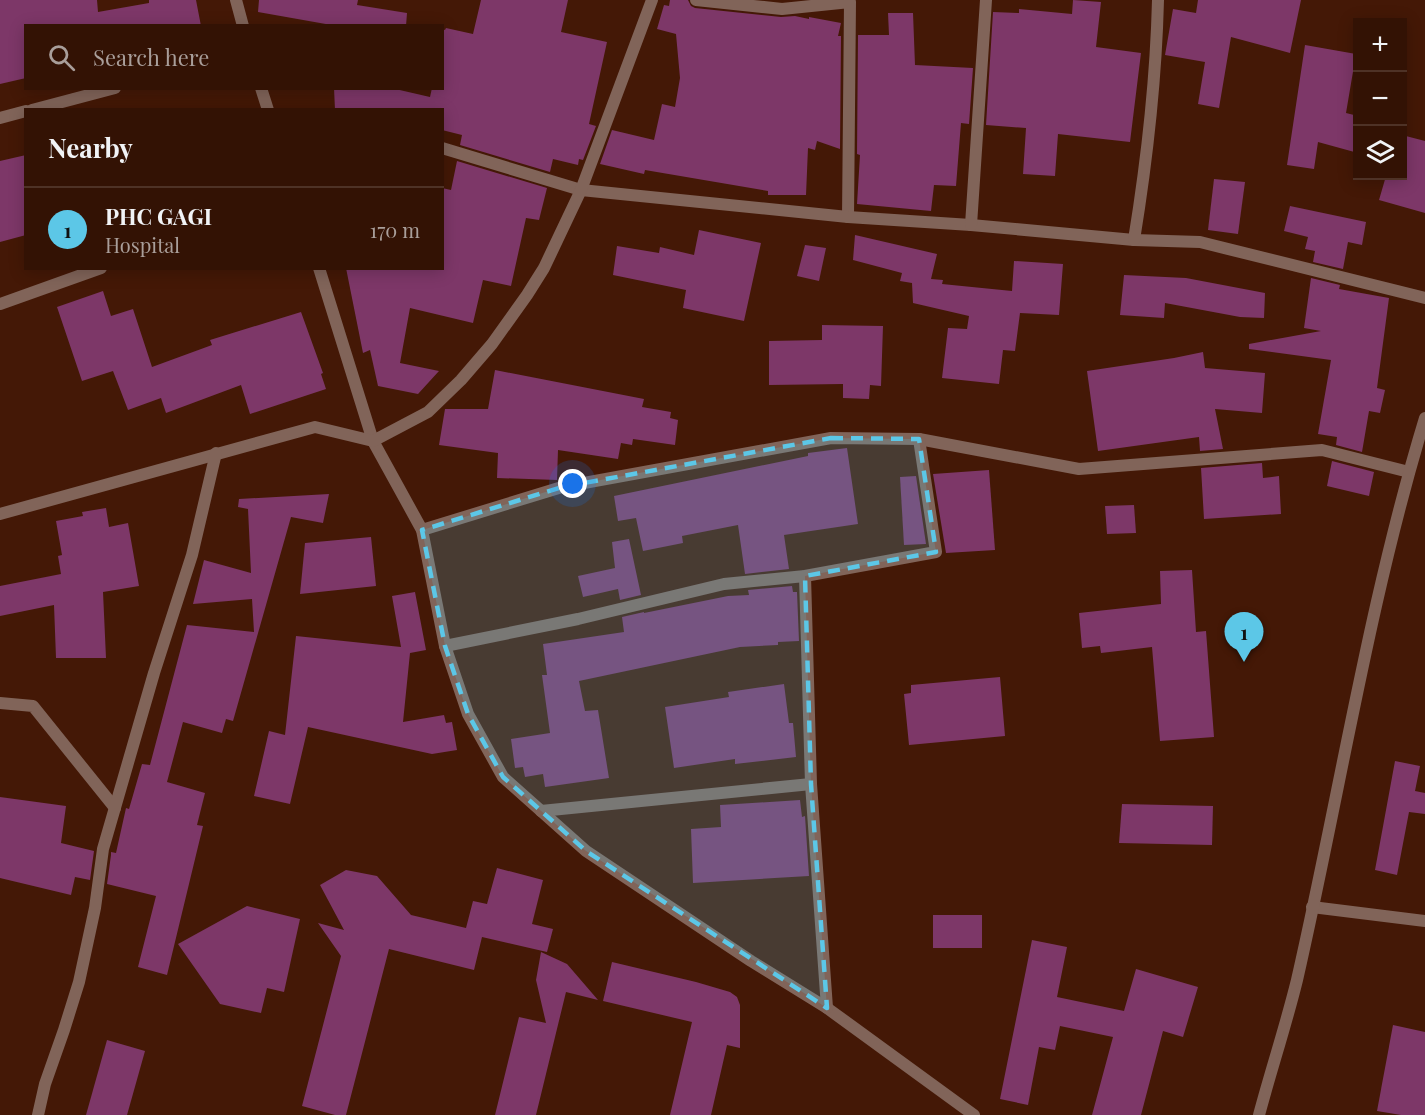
<!DOCTYPE html>
<html lang="en">
<head>
<meta charset="utf-8">
<style>
  body { margin:0; font-family:"Playfair Display",serif; background:#3e2013; color:#f1f3f6 }
  .controls { position:absolute; right:18px; top:18px; display:grid; overflow:hidden; border-radius:0px; box-shadow:0 3px 15px #0003 }
  .controls button { width:54px; height:54px; display:grid; place-items:center; padding:0; border:0; border-bottom:2px solid #4e3226; background:#331204; color:#f1f3f6; font:30px sans-serif }
  .you { position:absolute; left:573px; top:484px; width:21px; height:21px; margin:-15px; border:4px solid #fff; border-radius:50%; background:#1a73e8; box-shadow:0 0 0 9px #1a73e833 }
  .badge { display:grid; place-items:center; width:39px; height:39px; border-radius:50%; background:#5cc7e7; color:#111; font-size:20px; font-weight:700 }
  .pin { position:absolute; translate:-50% -50px; filter:drop-shadow(0 2px 3px #0008) }
  .pin::after { content:''; position:absolute; top:32px; width:21px; height:18px; background:inherit; clip-path:polygon(0 0,100% 0,50% 100%) }
  .list { margin:0; padding:0; list-style:none }
  h2 { display:flex; justify-content:space-between; align-items:center; height:78px; margin:0; padding:0 24px; font-size:26px }
  h2 small { font-size:20px; font-weight:400; color:#a99e9a }
  .list li { display:grid; grid-template-columns:39px 1fr auto; gap:18px; align-items:center; box-sizing:border-box; height:84px; padding:0 24px; border-top:2px solid #4e3226 }
  .list b { display:block; font-size:22px; white-space:nowrap }
  .list p { margin:0; font-size:20px; white-space:nowrap; color:#a99e9a }
  .list em { font-size:20px; font-style:normal; color:#a99e9a }
  .icon { flex:none; width:33px; height:33px; fill:none; stroke:currentColor; stroke-width:2; stroke-linecap:round; stroke-linejoin:round }
  .map { position:relative; flex:none; width:1425px; height:1115px; overflow:hidden }
  .search { position:absolute; background:#331204; box-shadow:0 3px 15px #0003; left:24px; top:24px; width:420px; height:66px; display:flex; align-items:center; gap:15px; box-sizing:border-box; padding:0 21px; border-radius:0px; color:#a99e9a; font-size:22px }
  .panel { position:absolute; background:#331204; box-shadow:0 3px 15px #0003; left:24px; top:108px; width:420px; height:162px; border-radius:0px }
  .map>svg:first-child { display:block }
</style>
</head>
<body>
<div class="map">
<svg width="1425" height="1115" viewBox="0 0 1425 1115">
  <rect width="100%" height="100%" fill="#441806"/>
  <g fill="#7d3768">
    <path d="M 0,0 L 97,0 L 98,12 L 149,3 L 149,0 L 196,0 L 201,26 L 26,26 L 26,78 L 0,84 Z"/>
    <path d="M 259,0 L 358,0 L 357,5 L 407,13 L 406,26 L 337,26 L 258,12 Z"/>
    <path d="M 481,0 L 568,0 L 561,32 L 607,42 L 589,124 L 596,126 L 583,160 L 579,159 L 578,165 L 553,159 L 550,172 L 460,145 L 462,135 L 442,130 L 442,110 L 335,110 L 334,88 L 391,88 L 430,97 L 432,88 L 442,88 L 442,29 L 445,30 L 446,28 L 473,34 Z"/>
    <path d="M 670,0 L 688,0 L 691,6 L 695,8 L 781,17 L 795,16 L 809,19 L 809,17 L 841,23 L 838,36 L 841,36 L 840,149 L 817,141 L 815,150 L 808,148 L 806,195 L 768,195 L 768,191 L 645,170 L 644,174 L 600,164 L 612,130 L 654,140 L 662,104 L 675,107 L 680,78 L 676,34 L 657,29 L 664,5 L 669,6 Z"/>
    <path d="M 1073,0 L 1101,2 L 1096,47 L 1141,53 L 1130,142 L 1058,134 L 1055,176 L 1023,174 L 1026,128 L 986,125 L 993,12 L 1019,13 L 1019,9 L 1072,14 Z"/>
    <path d="M 1198,0 L 1301,0 L 1290,53 L 1231,37 L 1219,108 L 1198,104 L 1205,62 L 1165,55 L 1173,9 L 1196,13 Z"/>
    <path d="M 888,13 L 913,13 L 915,65 L 973,68 L 969,124 L 961,123 L 956,186 L 934,185 L 931,211 L 857,204 L 860,155 L 857,154 L 858,35 L 889,35 Z"/>
    <path d="M 1305,45 L 1356,54 L 1346,113 L 1358,116 L 1358,153 L 1318,142 L 1314,169 L 1287,165 Z"/>
    <path d="M 1402,135 L 1425,141 L 1425,213 L 1379,200 L 1386,176 L 1402,176 Z"/>
    <path d="M 26,155 L 26,235 L 0,242 L 0,161 Z"/>
    <path d="M 457,161 L 547,188 L 539,220 L 526,218 L 511,286 L 483,280 L 473,323 L 410,308 L 400,363 L 439,371 L 418,394 L 378,386 L 370,350 L 363,353 L 346,268 L 442,268 L 442,188 L 451,190 Z"/>
    <path d="M 1214,179 L 1245,182 L 1238,234 L 1208,230 Z"/>
    <path d="M 1290,206 L 1366,222 L 1362,245 L 1348,242 L 1343,269 L 1313,262 L 1315,251 L 1305,249 L 1308,237 L 1284,231 Z"/>
    <path d="M 699,230 L 761,243 L 744,321 L 683,308 L 686,290 L 613,275 L 617,246 L 659,253 L 660,247 L 694,255 Z"/>
    <path d="M 855,235 L 937,254 L 931,279 L 943,280 L 942,284 L 1012,291 L 1014,261 L 1063,264 L 1059,315 L 1020,313 L 1015,351 L 1003,350 L 999,384 L 942,378 L 948,328 L 967,329 L 969,316 L 913,303 L 912,283 L 900,281 L 902,273 L 853,260 Z"/>
    <path d="M 805,245 L 826,248 L 819,281 L 797,276 Z"/>
    <path d="M 1124,275 L 1186,278 L 1265,293 L 1264,318 L 1240,317 L 1165,303 L 1164,318 L 1120,315 Z"/>
    <path d="M 1311,278 L 1340,285 L 1339,289 L 1389,298 L 1377,388 L 1385,390 L 1380,413 L 1369,411 L 1362,452 L 1336,445 L 1337,437 L 1318,434 L 1331,360 L 1249,349 L 1249,344 L 1321,331 L 1304,328 Z"/>
    <path d="M 103,291 L 111,316 L 133,309 L 152,367 L 212,345 L 210,340 L 301,312 L 323,373 L 321,374 L 326,389 L 250,414 L 241,385 L 166,413 L 161,398 L 128,410 L 113,371 L 82,381 L 57,307 Z"/>
    <path d="M 822,325 L 883,326 L 881,386 L 870,385 L 869,399 L 843,398 L 843,384 L 769,385 L 769,341 L 822,340 Z"/>
    <path d="M 1203,352 L 1205,368 L 1265,373 L 1262,413 L 1215,409 L 1223,449 L 1200,451 L 1199,437 L 1098,451 L 1087,371 L 1174,358 Z"/>
    <path d="M 495,370 L 644,399 L 642,407 L 671,412 L 670,418 L 678,420 L 675,445 L 633,439 L 632,445 L 621,443 L 618,459 L 558,450 L 557,480 L 497,478 L 498,453 L 439,445 L 445,409 L 488,409 Z"/>
    <path d="M 847,448 L 858,524 L 784,535 L 789,569 L 745,574 L 738,525 L 682,536 L 683,543 L 643,551 L 636,518 L 618,521 L 614,496 L 808,456 L 808,453 Z"/>
    <path d="M 1332,461 L 1374,472 L 1369,496 L 1327,486 Z"/>
    <path d="M 1262,463 L 1263,478 L 1279,476 L 1281,514 L 1204,519 L 1201,468 Z"/>
    <path d="M 989,470 L 995,550 L 946,553 L 933,474 Z"/>
    <path d="M 916,476 L 926,544 L 904,545 L 900,477 Z"/>
    <path d="M 329,494 L 323,523 L 291,517 L 233,721 L 226,719 L 222,733 L 183,722 L 167,782 L 205,793 L 197,825 L 203,826 L 167,975 L 138,967 L 156,896 L 107,884 L 111,855 L 111,852 L 116,853 L 126,808 L 129,809 L 142,764 L 150,765 L 187,625 L 254,632 L 252,599 L 193,604 L 204,560 L 251,573 L 248,509 L 238,507 L 239,499 Z"/>
    <path d="M 1134,505 L 1136,533 L 1107,534 L 1105,506 Z"/>
    <path d="M 106,508 L 109,527 L 128,523 L 139,586 L 103,592 L 106,658 L 56,658 L 54,605 L 0,616 L 0,586 L 61,574 L 58,556 L 62,555 L 56,521 L 83,516 L 82,512 Z"/>
    <path d="M 371,537 L 376,586 L 300,594 L 305,543 Z"/>
    <path d="M 629,539 L 641,595 L 620,600 L 618,589 L 583,597 L 578,576 L 615,568 L 612,542 Z"/>
    <path d="M 1192,570 L 1196,632 L 1206,631 L 1214,737 L 1160,741 L 1152,647 L 1101,653 L 1100,646 L 1082,648 L 1079,613 L 1161,604 L 1160,571 Z"/>
    <path d="M 792,586 L 793,592 L 797,592 L 799,641 L 778,642 L 778,645 L 740,647 L 579,681 L 585,711 L 598,710 L 609,778 L 545,787 L 543,774 L 525,777 L 523,767 L 515,768 L 511,739 L 550,733 L 542,675 L 547,675 L 543,644 L 624,632 L 622,617 L 644,612 L 644,613 L 728,596 L 749,595 L 748,590 Z"/>
    <path d="M 415,592 L 426,650 L 410,653 L 403,722 L 444,715 L 446,723 L 452,722 L 457,750 L 432,754 L 308,727 L 290,804 L 254,796 L 269,731 L 285,735 L 296,636 L 401,647 L 392,596 Z"/>
    <path d="M 1000,677 L 1005,736 L 909,745 L 904,694 L 911,693 L 911,685 Z"/>
    <path d="M 784,684 L 789,723 L 793,723 L 796,757 L 735,764 L 735,759 L 674,768 L 665,707 L 729,697 L 728,692 Z"/>
    <path d="M 1395,761 L 1420,766 L 1415,791 L 1425,793 L 1425,814 L 1409,812 L 1397,875 L 1375,870 Z"/>
    <path d="M 0,797 L 66,806 L 61,843 L 94,851 L 90,880 L 75,877 L 71,895 L 0,878 Z"/>
    <path d="M 800,800 L 802,817 L 805,816 L 809,876 L 693,883 L 691,829 L 721,827 L 720,805 Z"/>
    <path d="M 1122,804 L 1213,806 L 1212,845 L 1119,843 Z"/>
    <path d="M 497,868 L 543,880 L 532,924 L 553,929 L 547,952 L 482,937 L 474,970 L 389,949 L 346,1115 L 335,1115 L 302,1106 L 341,956 L 318,923 L 344,930 L 320,885 L 346,870 L 377,876 L 411,915 L 466,928 L 473,901 L 487,904 Z"/>
    <path d="M 247,906 L 300,919 L 284,992 L 267,988 L 261,1013 L 220,1004 L 178,944 Z"/>
    <rect x="933" y="915" width="49" height="33"/>
    <path d="M 1032,940 L 1067,947 L 1057,997 L 1124,1011 L 1136,969 L 1198,987 L 1183,1037 L 1163,1031 L 1141,1115 L 1092,1115 L 1113,1037 L 1060,1026 L 1055,1050 L 1039,1047 L 1028,1105 L 1000,1099 Z"/>
    <path d="M 541,952 L 567,964 L 598,1000 L 566,992 L 536,1115 L 495,1115 L 519,1017 L 546,1023 L 536,980 Z"/>
    <path d="M 612,962 L 696,982 L 730,992 L 737,997 L 740,1005 L 740,1048 L 727,1045 L 711,1115 L 670,1115 L 692,1022 L 603,1001 Z"/>
    <path d="M 1393,1025 L 1425,1032 L 1425,1115 L 1401,1115 L 1377,1111 Z"/>
    <path d="M 107,1040 L 145,1051 L 127,1115 L 86,1115 Z"/>
  </g>
  <g fill="none" stroke-linecap="round" stroke-linejoin="round">
    <g stroke="#816459" stroke-width="12">
      <path d="M 236,0 L 243,26"/>
      <path d="M 696,0 L 782,9 L 850,2 L 848,217"/>
      <path d="M 261,88 L 268,110"/>
      <path d="M 32,110 L 115,88"/>
      <path d="M 0,118 L 26,111"/>
      <path d="M 442,148 L 581,190 L 848,217 L 971,225 L 1134,240 L 1200,242 L 1425,298"/>
      <path d="M 971,225 L 986,0"/>
      <path d="M 1134,240 C 1147,160 1156,81 1158,0"/>
      <path d="M 319,268 L 373,441 L 422,530 L 445,646 L 468,714 L 503,777 L 586,851 L 751,961 L 827,1008 L 974,1115"/>
      <path d="M 0,304 L 101,268"/>
      <path d="M 0,514 L 315,427 L 373,441 L 428,412 L 461,380 L 492,344 L 527,295 L 544,268 L 581,190 L 652,0"/>
      <path d="M 422,530 L 562,487 L 831,438 L 919,439 L 1079,469 L 1322,450 L 1409,472"/>
      <path d="M 805,576 L 811,784 L 827,1008"/>
      <path d="M 445,646 L 578,619 L 724,584 L 805,576 L 936,552 L 919,439"/>
      <path d="M 0,703 L 33,706 L 115,808"/>
      <path d="M 541,811 L 811,784"/>
      <path d="M 1312,907 L 1425,921"/>
      <path d="M 38,1115 L 45,1084 L 64,1030 L 79,982 L 95,908 L 103,849 L 154,673 L 192,555 L 216,453"/>
    </g>
    <path stroke="#816459" stroke-width="12" d="M 1259,1115 C 1271,1070 1286,1025 1297,980 C 1340,792 1369,602 1425,418"/>
  </g>
  <path fill="#5cc7e7" fill-opacity="0.2" stroke="#5cc7e7" stroke-width="4.5" stroke-dasharray="12 8" stroke-linejoin="round" d="M 831,438 L 919,439 L 936,552 L 805,576 L 811,784 L 827,1008 L 586,851 L 503,777 L 468,714 L 445,646 L 422,530 L 562,487 Z"/>
</svg>
<div class="controls">
<button>+</button>
<button>−</button>
<button><svg class="icon" aria-label="layers" viewBox="0 0 24 24"><path d="M12 4l9 5-9 5-9-5zM3 14l9 5 9-5"/></svg></button>
</div>
<div class="you"></div>
<div class="pin badge" style="left:1244px;top:662px">1</div>
<div class="search"><svg class="icon" aria-label="search" viewBox="0 0 24 24"><circle cx="10" cy="10" r="6"/><path d="M15 15l6 6"/></svg>Search here</div>
<section class="panel">
<h2>Nearby<small></small></h2>
<ul class="list">
<li><span class="badge">1</span><div><b>PHC GAGI</b><p>Hospital</p></div><em>170 m</em></li>
</ul>
</section>
</div>
</body>
</html>
